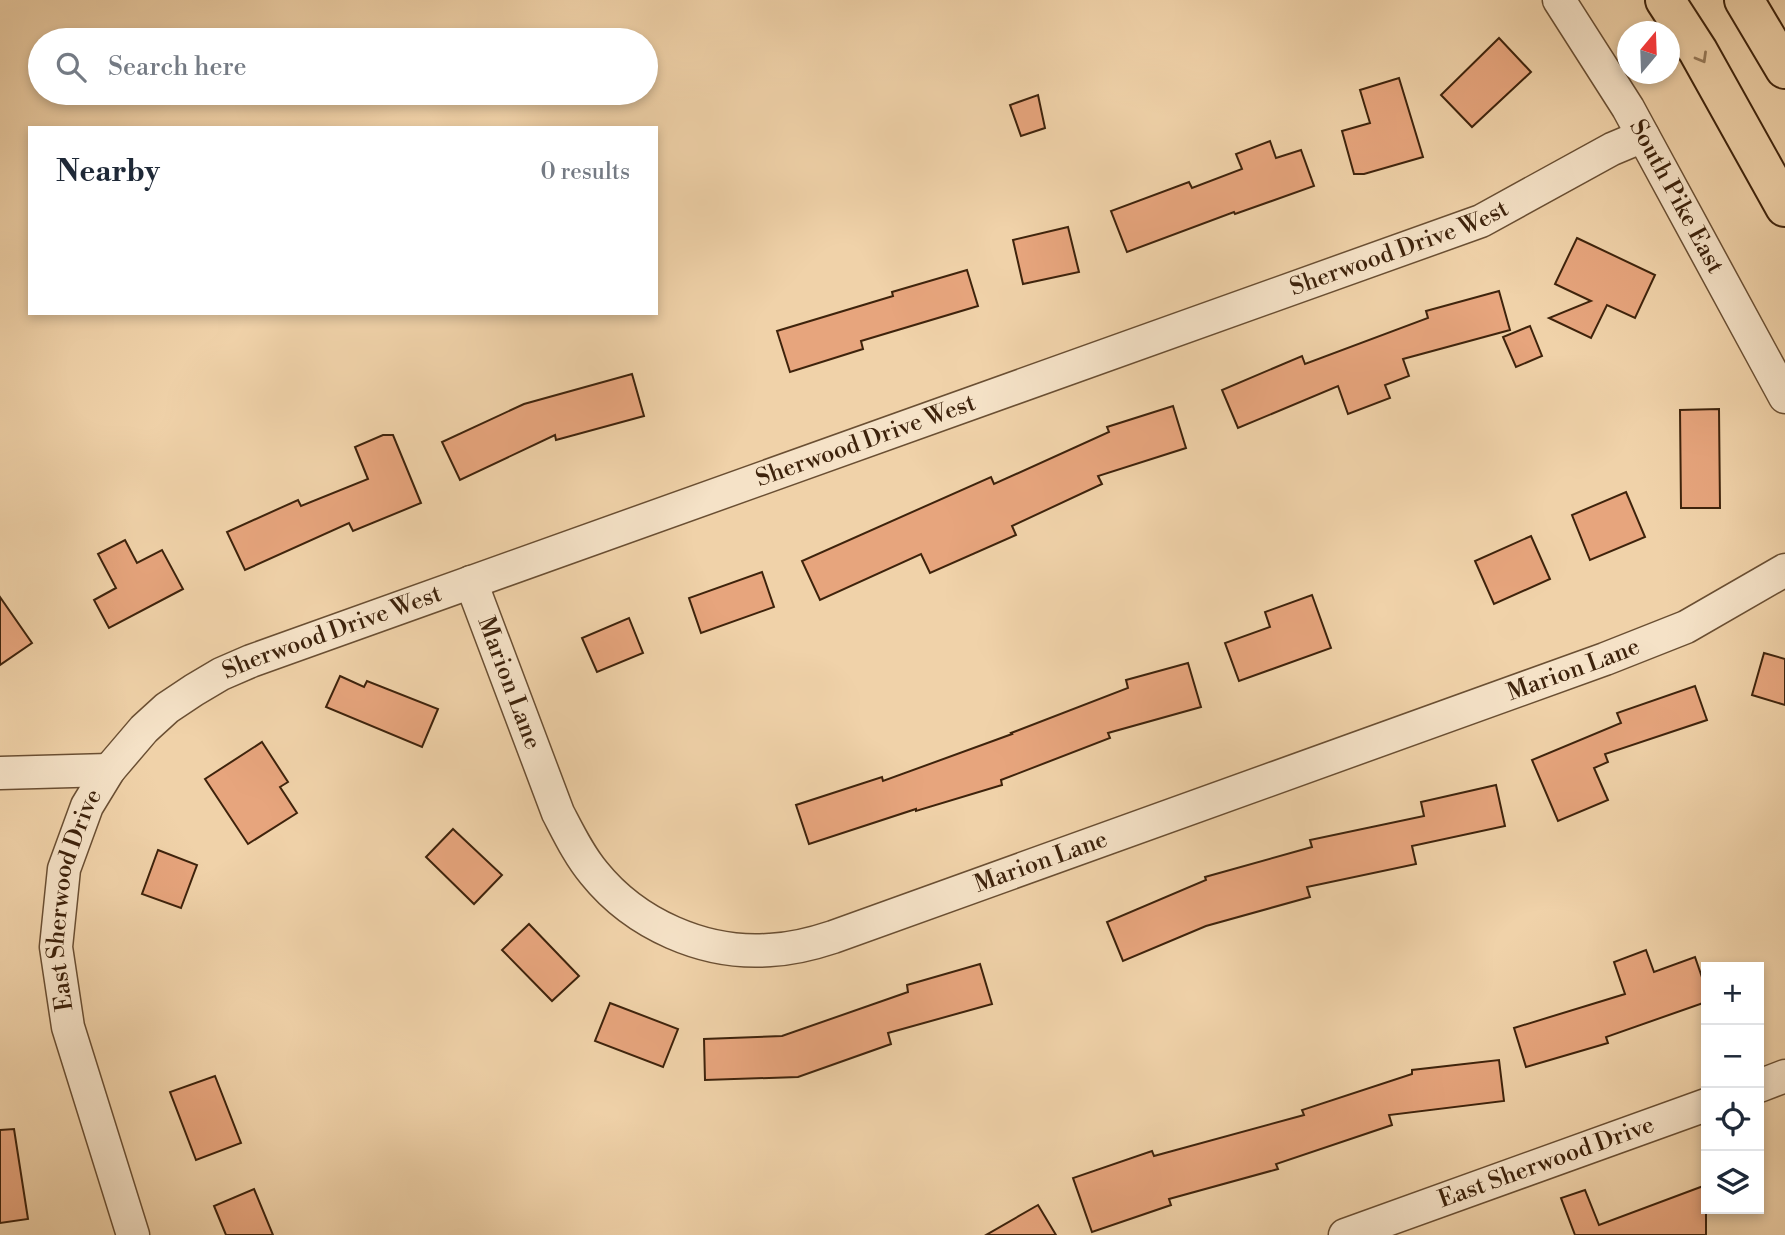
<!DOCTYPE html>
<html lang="en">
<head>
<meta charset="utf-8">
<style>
  body { margin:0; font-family:"Libre Bodoni",serif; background:#f2f2f3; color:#1f2937 }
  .controls { position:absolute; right:21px; bottom:21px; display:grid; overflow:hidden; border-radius:0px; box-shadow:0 4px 10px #0003 }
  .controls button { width:63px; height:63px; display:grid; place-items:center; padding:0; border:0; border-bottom:2px solid #e0e1e3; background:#fff; color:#1f2937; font:35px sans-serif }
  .compass { position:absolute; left:1617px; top:21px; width:63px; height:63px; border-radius:50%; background:#fff; box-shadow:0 4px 10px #0003; rotate:19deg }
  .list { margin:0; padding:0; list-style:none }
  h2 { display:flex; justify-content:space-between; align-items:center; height:91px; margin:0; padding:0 28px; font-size:30px }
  h2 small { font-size:23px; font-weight:400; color:#747a83 }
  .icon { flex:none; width:38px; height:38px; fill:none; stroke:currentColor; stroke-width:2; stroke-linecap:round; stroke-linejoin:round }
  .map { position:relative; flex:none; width:1785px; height:1235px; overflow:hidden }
  .search { position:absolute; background:#fff; box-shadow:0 4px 10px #0003; left:28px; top:28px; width:630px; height:77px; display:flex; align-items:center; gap:18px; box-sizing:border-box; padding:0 24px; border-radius:38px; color:#747a83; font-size:26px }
  .panel { position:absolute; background:#fff; box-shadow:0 4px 10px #0003; left:28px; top:126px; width:630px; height:189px; border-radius:0px }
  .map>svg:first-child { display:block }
</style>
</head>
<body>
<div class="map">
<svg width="1785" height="1235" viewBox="0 0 1785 1235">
  <rect width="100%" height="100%" fill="#f0d2a9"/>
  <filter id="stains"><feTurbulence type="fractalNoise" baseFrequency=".00286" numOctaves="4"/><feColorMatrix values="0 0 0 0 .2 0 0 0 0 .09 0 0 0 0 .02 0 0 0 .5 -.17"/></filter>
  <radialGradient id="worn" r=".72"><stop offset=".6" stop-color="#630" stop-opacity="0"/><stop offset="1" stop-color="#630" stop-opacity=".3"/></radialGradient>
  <g fill="#e7a57d" stroke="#3e230c" stroke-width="2">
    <path d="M 1499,38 L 1531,72 L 1472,127 L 1441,95 Z"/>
    <path d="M 1399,78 L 1423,157 L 1364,174 L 1354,174 L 1342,131 L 1370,123 L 1360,90 Z"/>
    <path d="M 1038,95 L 1045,128 L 1021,136 L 1010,105 Z"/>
    <path d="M 1270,141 L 1276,158 L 1301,150 L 1314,186 L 1235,214 L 1234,212 L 1127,252 L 1111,211 L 1189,182 L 1192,188 L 1242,169 L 1236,154 Z"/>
    <path d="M 1068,227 L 1079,272 L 1023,284 L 1013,240 Z"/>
    <path d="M 1577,238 L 1655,275 L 1635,318 L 1607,305 L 1591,338 L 1549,318 L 1591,301 L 1555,284 Z"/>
    <path d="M 967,270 L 978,306 L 861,341 L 863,349 L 790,372 L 777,331 L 893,296 L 892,292 Z"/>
    <path d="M 1499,291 L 1510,330 L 1403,359 L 1409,376 L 1385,385 L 1390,398 L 1348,414 L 1338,386 L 1238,428 L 1222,390 L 1302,356 L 1305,364 L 1428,318 L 1426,311 Z"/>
    <path d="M 1530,326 L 1542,356 L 1516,367 L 1503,337 Z"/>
    <path d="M 632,374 L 644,416 L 556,440 L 555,435 L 460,480 L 442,442 L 524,404 Z"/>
    <path d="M 1173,406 L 1186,448 L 1098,476 L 1102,484 L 1012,526 L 1016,535 L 930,573 L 921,554 L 820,600 L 802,561 L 991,477 L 994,484 L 1109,432 L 1107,427 Z"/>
    <path d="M 1719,409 L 1720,508 L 1681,508 L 1680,410 Z"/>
    <path d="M 383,435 L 393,435 L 421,503 L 353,531 L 349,523 L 245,570 L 227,532 L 298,500 L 301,506 L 368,479 L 355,447 Z"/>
    <path d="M 1626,492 L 1645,537 L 1590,560 L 1572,515 Z"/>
    <path d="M 1531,536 L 1550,579 L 1494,604 L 1475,561 Z"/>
    <path d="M 125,540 L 137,563 L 162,550 L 183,589 L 109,628 L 94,600 L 116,588 L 98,554 Z"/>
    <path d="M 762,572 L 774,607 L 701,633 L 689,598 Z"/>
    <path d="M 1312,595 L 1331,648 L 1239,681 L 1225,643 L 1270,627 L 1265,612 Z"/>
    <path d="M 0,597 L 32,643 L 0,665 Z"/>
    <path d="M 629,618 L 643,653 L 597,672 L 582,638 Z"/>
    <path d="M 1764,653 L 1785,659 L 1785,705 L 1752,695 Z"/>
    <path d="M 1188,663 L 1201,707 L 1108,733 L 1110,738 L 1001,780 L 1002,785 L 916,811 L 916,809 L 809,844 L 796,805 L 882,777 L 883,781 L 1012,734 L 1011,733 L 1128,688 L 1126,680 Z"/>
    <path d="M 340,676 L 364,687 L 367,681 L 438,709 L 422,747 L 326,707 Z"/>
    <path d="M 1695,686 L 1707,720 L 1605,754 L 1608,762 L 1594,768 L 1608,800 L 1558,821 L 1532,760 L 1621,723 L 1617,713 Z"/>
    <path d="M 262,742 L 288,782 L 280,787 L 297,813 L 248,844 L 205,779 Z"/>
    <path d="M 1496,785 L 1505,826 L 1412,846 L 1416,864 L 1307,887 L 1310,897 L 1206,926 L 1123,961 L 1107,922 L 1206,880 L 1205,877 L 1312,847 L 1310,840 L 1424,816 L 1421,802 Z"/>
    <path d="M 453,829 L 502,875 L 474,904 L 426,857 Z"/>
    <path d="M 158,850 L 197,865 L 181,908 L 142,894 Z"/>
    <path d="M 529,924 L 579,976 L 552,1001 L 502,950 Z"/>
    <path d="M 1646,950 L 1654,972 L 1695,957 L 1706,989 L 1706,1002 L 1606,1037 L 1608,1043 L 1526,1067 L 1514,1028 L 1625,994 L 1614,962 Z"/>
    <path d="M 980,964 L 992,1004 L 888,1033 L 891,1044 L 798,1077 L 705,1080 L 704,1039 L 782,1036 L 908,992 L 907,985 Z"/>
    <path d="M 610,1003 L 678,1029 L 663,1067 L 595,1041 Z"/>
    <path d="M 1499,1060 L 1504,1101 L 1389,1115 L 1392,1125 L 1276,1164 L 1278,1169 L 1169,1199 L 1171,1205 L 1092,1232 L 1073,1178 L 1152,1151 L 1154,1156 L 1304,1115 L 1302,1110 L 1412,1074 L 1412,1070 Z"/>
    <path d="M 215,1076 L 241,1143 L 196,1160 L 170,1092 Z"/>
    <path d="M 14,1129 L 28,1219 L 0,1223 L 0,1130 Z"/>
    <path d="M 1706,1185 L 1706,1235 L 1575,1235 L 1561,1198 L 1585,1190 L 1599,1225 Z"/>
    <path d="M 254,1189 L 273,1235 L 226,1235 L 214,1206 Z"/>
    <path d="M 1038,1205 L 1056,1235 L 986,1235 Z"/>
  </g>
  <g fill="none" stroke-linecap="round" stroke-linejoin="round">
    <defs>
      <g id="minor">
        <path id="s1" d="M 1559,0 L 1628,108 L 1785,397"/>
        <path id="s2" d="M 471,582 L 558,813 C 569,834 579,855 594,873 C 635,924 704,955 770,950 C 792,949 812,944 833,937 L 1605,659 L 1686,627 L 1785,570"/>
        <path d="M 0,773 L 109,770"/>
        <path d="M 1759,1086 L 1785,1076"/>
        <path id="s3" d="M 133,1235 L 68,1027 L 56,947 L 64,869 L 87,806 L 109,770 L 144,729 L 167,708 L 194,690 L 221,674 L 251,661 L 1481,221 L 1612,149 L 1643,136"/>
        <path id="s4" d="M 1345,1235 L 1706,1105"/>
      </g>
      <g id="motorway">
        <path d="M 1665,0 L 1698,51 L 1785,207"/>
        <path d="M 1744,0 L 1785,69"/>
      </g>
    </defs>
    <use href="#minor" stroke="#6a4f33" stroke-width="35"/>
    <use href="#motorway" stroke="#3e230c" stroke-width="42"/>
    <use href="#minor" stroke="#f5e2c7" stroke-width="32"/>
    <use href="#motorway" stroke="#f0d2a9" stroke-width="38"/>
  </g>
  <defs><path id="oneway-chevron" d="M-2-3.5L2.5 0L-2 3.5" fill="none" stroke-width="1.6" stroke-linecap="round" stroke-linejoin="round" transform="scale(1.75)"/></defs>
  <use stroke="#977a5a" href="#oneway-chevron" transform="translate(1702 58) rotate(60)"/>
  <g text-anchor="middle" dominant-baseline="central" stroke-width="6" stroke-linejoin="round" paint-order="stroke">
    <g font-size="24" fill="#3e230c" stroke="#f5e2c7">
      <text stroke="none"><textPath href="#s1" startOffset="229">South Pike East</textPath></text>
      <text stroke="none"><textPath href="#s3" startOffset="1888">Sherwood Drive West</textPath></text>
      <text stroke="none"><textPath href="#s3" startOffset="1321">Sherwood Drive West</textPath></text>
      <text stroke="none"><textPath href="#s3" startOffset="754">Sherwood Drive West</textPath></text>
      <text stroke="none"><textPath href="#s2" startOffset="1368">Marion Lane</textPath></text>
      <text stroke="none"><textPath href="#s2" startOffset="108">Marion Lane</textPath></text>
      <text stroke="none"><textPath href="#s2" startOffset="802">Marion Lane</textPath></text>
      <text stroke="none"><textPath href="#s3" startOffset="348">East Sherwood Drive</textPath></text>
      <text stroke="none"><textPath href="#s4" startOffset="214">East Sherwood Drive</textPath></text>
    </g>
  </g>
  <rect width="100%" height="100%" filter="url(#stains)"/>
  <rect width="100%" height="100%" fill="url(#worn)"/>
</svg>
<div class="controls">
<button>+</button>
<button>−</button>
<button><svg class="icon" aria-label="locate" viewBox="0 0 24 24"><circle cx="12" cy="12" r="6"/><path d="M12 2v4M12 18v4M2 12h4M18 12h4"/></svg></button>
<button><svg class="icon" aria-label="layers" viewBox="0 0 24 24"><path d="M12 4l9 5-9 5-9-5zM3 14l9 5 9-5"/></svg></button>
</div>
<svg class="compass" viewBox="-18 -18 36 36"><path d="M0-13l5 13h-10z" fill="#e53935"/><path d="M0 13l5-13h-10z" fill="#747a83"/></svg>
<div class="search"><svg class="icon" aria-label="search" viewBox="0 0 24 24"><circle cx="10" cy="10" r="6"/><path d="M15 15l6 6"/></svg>Search here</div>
<section class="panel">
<h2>Nearby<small>0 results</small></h2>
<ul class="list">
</ul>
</section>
</div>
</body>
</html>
